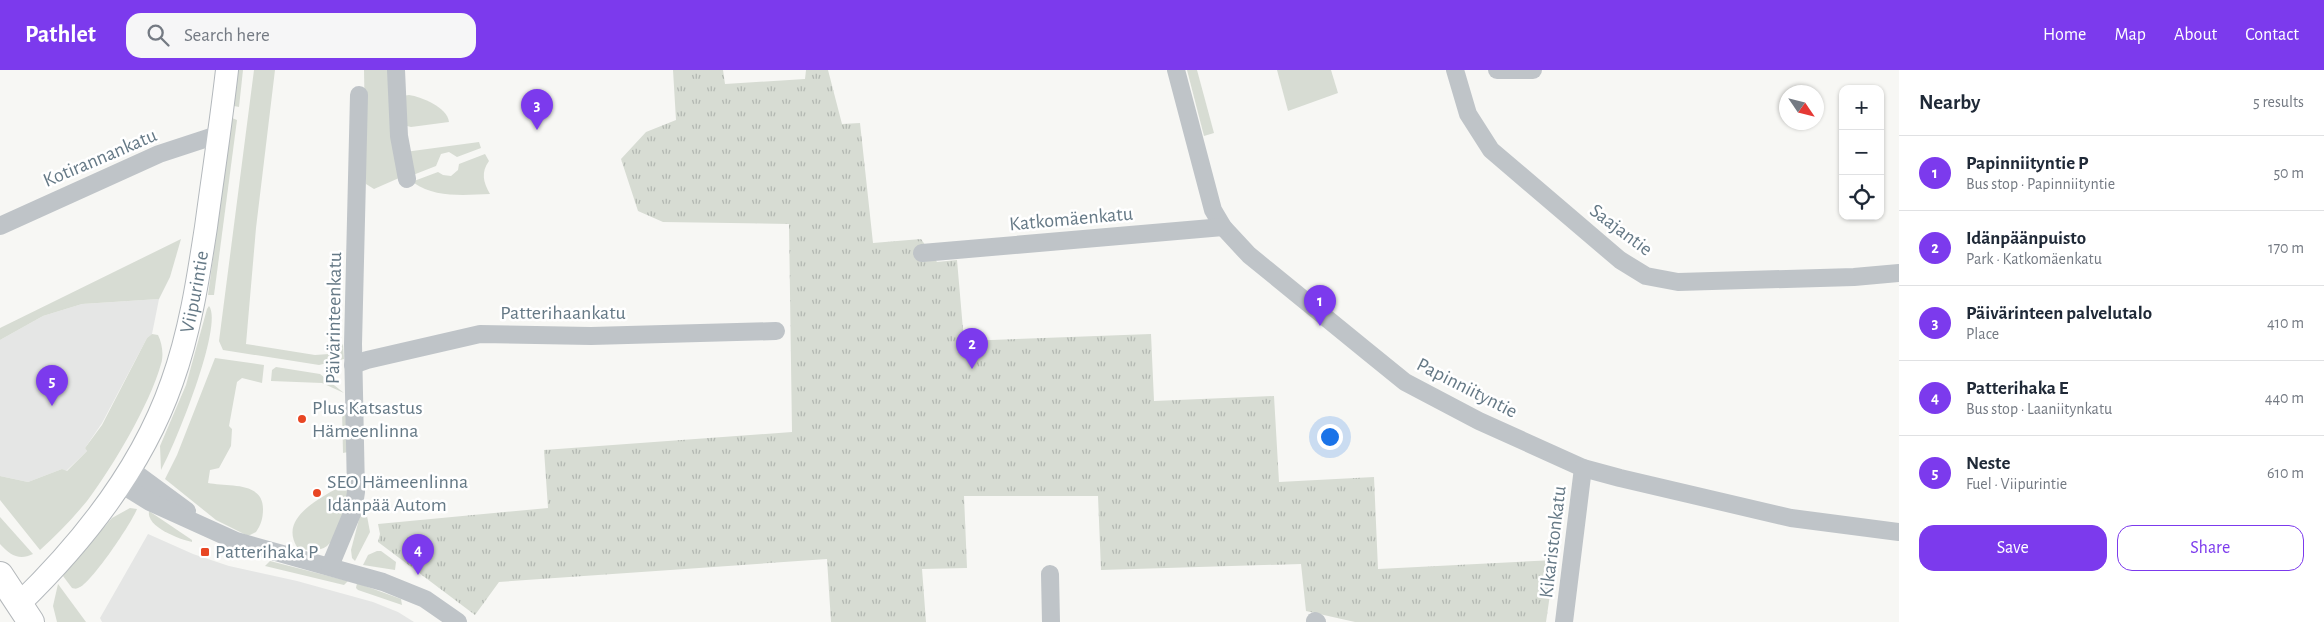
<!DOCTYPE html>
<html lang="en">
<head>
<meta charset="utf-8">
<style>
  body { margin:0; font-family:"Alegreya Sans",sans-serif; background:#f6f6f7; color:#1f2937 }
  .controls { position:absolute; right:15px; top:15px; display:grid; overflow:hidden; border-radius:10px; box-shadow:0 1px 4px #0004 }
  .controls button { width:45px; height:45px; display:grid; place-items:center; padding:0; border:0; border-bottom:1px solid #e0e1e3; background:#fff; color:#1f2937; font:25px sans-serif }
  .compass { position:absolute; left:1779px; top:15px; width:45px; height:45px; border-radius:50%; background:#fff; box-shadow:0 1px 4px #0004; rotate:125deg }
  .you { position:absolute; left:1329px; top:366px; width:18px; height:18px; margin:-12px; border:4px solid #fff; border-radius:50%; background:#1a73e8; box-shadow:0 0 0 8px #1a73e833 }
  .badge { display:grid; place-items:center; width:32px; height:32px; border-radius:50%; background:#7c3aed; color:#fff; font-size:16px; font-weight:700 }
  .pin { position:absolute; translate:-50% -41px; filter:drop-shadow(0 1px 2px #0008) }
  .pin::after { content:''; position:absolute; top:26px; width:18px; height:15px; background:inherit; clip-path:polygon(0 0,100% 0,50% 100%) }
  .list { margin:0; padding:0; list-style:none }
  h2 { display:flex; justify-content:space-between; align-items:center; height:65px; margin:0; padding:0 20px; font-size:21px }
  h2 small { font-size:16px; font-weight:400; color:#747a83 }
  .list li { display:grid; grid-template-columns:32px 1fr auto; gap:15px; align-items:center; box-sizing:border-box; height:75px; padding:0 20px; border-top:1px solid #e0e1e3 }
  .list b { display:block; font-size:19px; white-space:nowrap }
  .list p { margin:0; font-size:16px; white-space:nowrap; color:#747a83 }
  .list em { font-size:16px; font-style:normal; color:#747a83 }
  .actions { display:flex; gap:10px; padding:15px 20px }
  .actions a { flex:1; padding:11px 0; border:1px solid #7c3aed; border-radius:15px; text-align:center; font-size:18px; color:#7c3aed }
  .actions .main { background:#7c3aed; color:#fff }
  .icon { flex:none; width:28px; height:28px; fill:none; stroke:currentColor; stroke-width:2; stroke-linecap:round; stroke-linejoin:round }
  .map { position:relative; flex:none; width:1899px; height:552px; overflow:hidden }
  header { display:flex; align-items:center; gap:30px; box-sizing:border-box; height:70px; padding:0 25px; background:#7c3aed; color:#fff }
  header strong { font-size:24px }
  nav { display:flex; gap:28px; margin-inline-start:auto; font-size:18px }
  .search { width:350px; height:45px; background:#f6f6f7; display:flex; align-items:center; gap:12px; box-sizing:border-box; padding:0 18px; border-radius:15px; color:#747a83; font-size:19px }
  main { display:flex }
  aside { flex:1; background:#fff }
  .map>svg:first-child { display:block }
</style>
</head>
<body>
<header>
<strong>Pathlet</strong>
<div class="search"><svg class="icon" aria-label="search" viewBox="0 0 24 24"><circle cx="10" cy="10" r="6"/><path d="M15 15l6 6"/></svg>Search here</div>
<nav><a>Home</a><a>Map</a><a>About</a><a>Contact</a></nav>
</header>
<main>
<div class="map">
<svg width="1899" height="552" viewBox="0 0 1899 552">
  <defs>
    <pattern id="park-tufts" width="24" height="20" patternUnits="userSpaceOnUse" patternTransform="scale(1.25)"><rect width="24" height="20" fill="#d7dcd3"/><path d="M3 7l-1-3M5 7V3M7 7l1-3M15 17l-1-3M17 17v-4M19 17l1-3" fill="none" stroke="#b2b7b1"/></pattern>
  </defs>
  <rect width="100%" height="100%" fill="#f7f7f4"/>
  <g fill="#e5e6e5">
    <path d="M 159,229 L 152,264 L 147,268 L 102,353 L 85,378 L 87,381 L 66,401 L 62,399 L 28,412 L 0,406 L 0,270 L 43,246 L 82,234 Z"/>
    <path d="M 148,464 L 193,484 L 229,496 L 297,511 L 373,532 L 398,542 L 414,552 L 102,552 L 100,548 Z"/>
  </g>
  <g fill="#d7dcd3">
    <path d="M 238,0 L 243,0 L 239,37 L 234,36 Z"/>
    <path d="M 254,0 L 275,0 L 256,158 L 246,274 L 315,285 L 329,284 L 343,274 L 344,289 L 319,295 L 223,280 L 219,271 Z"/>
    <path d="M 364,0 L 389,0 L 399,108 L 374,119 L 366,114 Z"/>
    <path d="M 1187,0 L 1197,0 L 1214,63 L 1204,66 Z"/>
    <path d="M 1277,0 L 1331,0 L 1338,23 L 1288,41 Z"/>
    <path d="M 409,25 C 422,27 447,37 449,52 L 411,57 L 407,56 L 402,26 Z"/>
    <path d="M 232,48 L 237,50 L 214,225 L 208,225 Z"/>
    <path d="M 479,72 L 481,78 L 457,87 L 449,82 L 441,84 L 436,96 L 413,105 L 405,82 Z"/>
    <path d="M 485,84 L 489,91 C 481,102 483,112 490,124 C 465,125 435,128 414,113 L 414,111 L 438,102 L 443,105 L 451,106 L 458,100 L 459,94 Z"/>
    <path d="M 181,169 L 170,207 L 159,229 L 82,234 L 43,246 L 0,270 L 0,258 Z"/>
    <path d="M 209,236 C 224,255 174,378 161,400 L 160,376 L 186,315 L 207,239 Z"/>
    <path d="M 152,264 L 158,265 C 162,273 164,285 161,294 C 150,334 112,398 87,431 C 72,449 57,465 40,480 L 0,430 L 0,406 L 28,412 L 62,399 L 67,401 L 87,381 L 85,378 L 102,355 L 147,268 Z"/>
    <path d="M 215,288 L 264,295 L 262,313 L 242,308 L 237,312 L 229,356 L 232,359 L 231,376 L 219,398 L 210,400 L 208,413 C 228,417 263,411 263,439 C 263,448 261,455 256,462 L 248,466 L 216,450 L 165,409 L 177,385 Z"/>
    <path d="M 276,297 L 320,304 L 344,323 L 322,313 L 271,311 L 272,300 Z"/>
    <path d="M 342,340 L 346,341 L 348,382 L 343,383 Z"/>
    <path d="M 344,414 L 347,415 C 352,428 338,467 327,476 C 319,482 306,481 297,477 C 278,446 324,427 344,414 Z"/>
    <path d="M 364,430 L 370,462 L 355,491 L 352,488 L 351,480 Z"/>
    <path d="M 130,438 L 137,439 C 131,454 93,510 80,517 C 76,519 76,519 72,518 L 63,506 L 66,501 L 112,448 Z"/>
    <path d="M 149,441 L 192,470 L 192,472 C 179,469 146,457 149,441 Z"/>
    <path d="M 0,447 L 33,484 C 19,491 10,485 0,474 Z"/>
    <path d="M 377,481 L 381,481 L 396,492 L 395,500 L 363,495 L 368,485 Z"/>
    <path d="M 270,491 L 348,511 L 344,515 L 265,496 Z"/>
    <path d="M 357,513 L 401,529 L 402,535 L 358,520 L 356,518 Z"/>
    <path d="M 58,514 L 86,552 L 57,552 L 53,536 Z"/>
  </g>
  <path fill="url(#park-tufts)" d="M 673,0 L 723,0 L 725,14 L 805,9 L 806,0 L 828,0 L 842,54 L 860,53 L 873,173 L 921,169 L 937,192 L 957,190 L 964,271 L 1151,264 L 1154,331 L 1274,326 L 1279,412 L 1374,407 L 1378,499 L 1555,490 L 1546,552 L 1355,552 L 1306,541 L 1301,494 L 1101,500 L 1098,426 L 964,426 L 967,498 L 922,499 L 926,552 L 831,552 L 827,489 L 499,512 L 475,545 L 378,472 L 380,464 L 378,454 L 548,438 L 544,380 L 792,362 L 789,154 L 663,152 L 638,141 L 621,89 L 646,62 L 676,50 Z"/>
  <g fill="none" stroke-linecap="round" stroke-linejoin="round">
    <defs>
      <g id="major">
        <path id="s1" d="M 19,534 C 83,472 142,398 172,312 C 190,262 198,209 206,157 C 213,105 221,53 227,0"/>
      </g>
      <path id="highway" d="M 0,505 L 31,552"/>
    </defs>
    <use href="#major" stroke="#b3b8bc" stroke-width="24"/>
    <use href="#highway" stroke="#b3b7ba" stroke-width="28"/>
    <g stroke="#bfc4c8" stroke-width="18">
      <path d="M 396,0 L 399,66 L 407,109"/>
      <path d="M 1176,0 L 1213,140 L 1223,157 L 1249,185 L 1368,282 L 1405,312 L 1479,351 L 1583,398 L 1620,408 L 1791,448 L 1899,462"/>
      <path d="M 1455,0 L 1468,44 L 1491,80 L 1620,190 L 1646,206 L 1678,212 L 1854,207 L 1899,203"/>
      <path d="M 1497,0 L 1533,0"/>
      <path d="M 0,156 L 159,84 L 220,64"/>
      <path d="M 922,183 L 1223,157"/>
      <path d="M 353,295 L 367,290 L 480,264 L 591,266 L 776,261"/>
      <path d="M 130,399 L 187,441"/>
      <path d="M 121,414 L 150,432 L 236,471 L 383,512 L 425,529 L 458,552"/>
      <path d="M 330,496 L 353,441 L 356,422 L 353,274 L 359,25"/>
      <path d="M 1050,504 L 1051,552"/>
      <path d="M 1315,551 L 1317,552"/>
      <path d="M 1564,552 L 1583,398"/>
    </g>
    <use href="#major" stroke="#fff" stroke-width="22"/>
    <use href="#highway" stroke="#fff" stroke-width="26"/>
  </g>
  <g fill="#e84623" stroke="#fff" stroke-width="2">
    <circle cx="302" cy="349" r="5"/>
    <circle cx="317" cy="423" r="5"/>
    <rect x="200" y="477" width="10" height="10" rx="2.5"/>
  </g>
  <g text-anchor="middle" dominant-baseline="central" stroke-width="5" stroke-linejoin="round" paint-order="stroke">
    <g font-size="20" fill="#657986" stroke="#fff">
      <text transform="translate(100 88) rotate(-23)">Kotirannankatu</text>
      <text transform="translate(1071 149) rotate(-5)">Katkomäenkatu</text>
      <text transform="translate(1621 160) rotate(37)">Saajantie</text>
      <text stroke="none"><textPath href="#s1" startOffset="365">Viipurintie</textPath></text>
      <text x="563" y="243">Patterihaankatu</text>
      <text transform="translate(334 248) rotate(-89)">Päivärinteenkatu</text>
      <text transform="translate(1467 318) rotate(27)">Papinniityntie</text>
      <text transform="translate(1553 472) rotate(-83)">Kikaristonkatu</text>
    </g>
    <g font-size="20" fill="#657986" stroke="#fff" text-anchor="start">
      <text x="312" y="338">Plus Katsastus<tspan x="312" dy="23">Hämeenlinna</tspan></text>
      <text x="327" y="412">SEO Hämeenlinna<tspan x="327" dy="23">Idänpää Autom</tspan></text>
      <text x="215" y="482">Patterihaka P</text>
    </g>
  </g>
</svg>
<div class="controls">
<button>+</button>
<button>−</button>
<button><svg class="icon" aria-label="locate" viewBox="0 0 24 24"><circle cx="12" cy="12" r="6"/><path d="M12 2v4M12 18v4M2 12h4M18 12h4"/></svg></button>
</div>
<svg class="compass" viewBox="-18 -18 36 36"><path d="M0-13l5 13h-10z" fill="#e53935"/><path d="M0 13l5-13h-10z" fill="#747a83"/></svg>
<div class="you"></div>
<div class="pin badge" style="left:1320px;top:256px">1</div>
<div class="pin badge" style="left:972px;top:299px">2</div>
<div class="pin badge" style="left:537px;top:60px">3</div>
<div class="pin badge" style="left:418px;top:505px">4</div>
<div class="pin badge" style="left:52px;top:336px">5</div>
</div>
<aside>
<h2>Nearby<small>5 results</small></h2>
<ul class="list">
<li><span class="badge">1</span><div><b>Papinniityntie P</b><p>Bus stop · Papinniityntie</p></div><em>50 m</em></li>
<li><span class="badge">2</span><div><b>Idänpäänpuisto</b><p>Park · Katkomäenkatu</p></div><em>170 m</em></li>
<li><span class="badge">3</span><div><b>Päivärinteen palvelutalo</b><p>Place</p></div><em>410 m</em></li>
<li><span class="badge">4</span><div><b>Patterihaka E</b><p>Bus stop · Laaniitynkatu</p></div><em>440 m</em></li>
<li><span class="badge">5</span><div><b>Neste</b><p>Fuel · Viipurintie</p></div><em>610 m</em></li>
</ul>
<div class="actions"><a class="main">Save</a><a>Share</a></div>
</aside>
</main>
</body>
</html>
